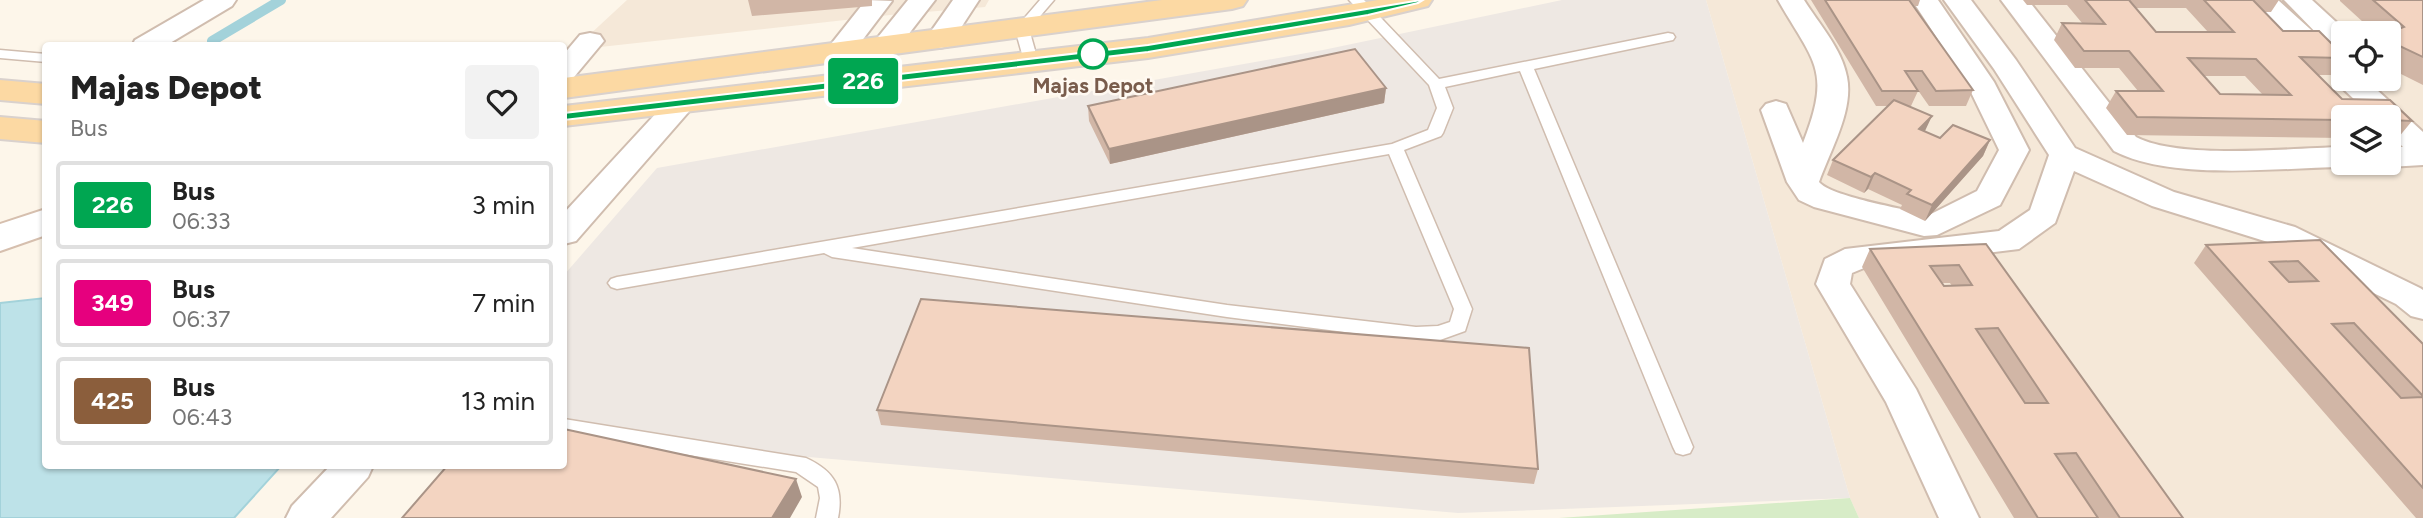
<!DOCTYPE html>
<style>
:root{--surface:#fff;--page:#f2f2f2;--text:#222;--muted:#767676;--line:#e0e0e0}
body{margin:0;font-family:Figtree,sans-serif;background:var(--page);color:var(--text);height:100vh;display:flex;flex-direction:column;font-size:26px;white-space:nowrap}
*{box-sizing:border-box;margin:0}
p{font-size:23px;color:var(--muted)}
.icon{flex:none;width:38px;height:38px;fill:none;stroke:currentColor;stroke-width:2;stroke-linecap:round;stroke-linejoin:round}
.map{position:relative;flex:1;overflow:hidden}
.sheet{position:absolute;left:42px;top:42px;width:525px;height:427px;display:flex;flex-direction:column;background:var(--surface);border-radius:7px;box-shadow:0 2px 5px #0004}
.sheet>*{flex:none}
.badge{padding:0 14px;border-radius:5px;font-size:24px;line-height:46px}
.buttons{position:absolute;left:2331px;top:21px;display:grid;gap:14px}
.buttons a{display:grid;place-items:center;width:70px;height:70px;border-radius:7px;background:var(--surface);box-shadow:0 2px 5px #0004;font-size:35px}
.map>.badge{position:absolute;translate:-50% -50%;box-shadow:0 0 0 4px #fff}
.round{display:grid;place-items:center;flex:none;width:74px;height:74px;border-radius:7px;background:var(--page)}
.summary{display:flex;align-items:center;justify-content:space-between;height:119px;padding:0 28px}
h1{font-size:33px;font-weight:800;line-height:52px}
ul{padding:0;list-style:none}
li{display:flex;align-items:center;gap:21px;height:88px;margin:0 14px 10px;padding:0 14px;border:4px solid var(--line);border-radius:7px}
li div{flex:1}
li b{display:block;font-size:26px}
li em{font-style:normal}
li .badge{min-width:77px;font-weight:700;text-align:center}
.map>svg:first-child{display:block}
.residential{fill:#f5e8d8;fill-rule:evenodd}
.industrial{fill:#eee8e3}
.green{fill:#d7ecc7}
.water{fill:#bde2e8;stroke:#a3d2da;stroke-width:2}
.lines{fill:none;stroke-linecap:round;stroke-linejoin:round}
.stream{stroke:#a3d2da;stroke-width:10}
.lane-casing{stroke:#d0bdaf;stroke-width:3}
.street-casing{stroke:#d0bdaf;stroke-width:4}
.secondary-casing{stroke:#d6bfae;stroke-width:4}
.primary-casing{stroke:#d9d1cd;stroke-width:4}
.lane{fill:#fff;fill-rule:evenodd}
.street{fill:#fff;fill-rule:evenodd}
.secondary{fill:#fff;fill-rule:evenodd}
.primary{fill:#fcd9a3;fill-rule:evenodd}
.wall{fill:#d1b6a6;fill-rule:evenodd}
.shaded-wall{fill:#aa9487}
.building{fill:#f3d4c1;stroke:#aa9487;stroke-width:2;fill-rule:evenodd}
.line{fill:#00a651;stroke:#fff;stroke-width:2}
.stop-dot{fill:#fff;stroke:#00a651;stroke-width:3.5}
.labels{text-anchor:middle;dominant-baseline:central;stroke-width:5;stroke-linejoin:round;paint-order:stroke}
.stop-label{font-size:21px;font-weight:bold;fill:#795c4c;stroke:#fff9f1}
</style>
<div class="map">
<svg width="2423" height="518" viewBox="0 0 2423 518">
<rect width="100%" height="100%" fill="#fdf6ea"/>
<!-- residential -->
<path class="residential" d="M627,0H989L985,7L890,15L573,50Z
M1706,0H2423V518H1859L1850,498ZM2343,33H2389V79H2343ZM2343,117H2389V163H2343Z"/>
<!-- industrial -->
<path class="industrial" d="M1562,0H1706L1850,498L1458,513L564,436V275L657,168L1323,50Z"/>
<!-- green -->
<path class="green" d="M1850,498L1859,518H1559Z"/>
<!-- water -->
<path class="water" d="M45,298L46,466H281L234,518H0V303Z"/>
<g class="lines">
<!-- stream -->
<path class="stream" d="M212,41L281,0"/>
<!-- lane casing -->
<g class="lane-casing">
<path id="lane" d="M1040,0H1054L1029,29L1038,61L1031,65L1024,61L1015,29Z
M1349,0H1364L1439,79L1668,33L1673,34L1675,37L1673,40L1534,69L1693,447L1690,453L1683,455L1676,453L1673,447L1520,71L1445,87L1453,108L1443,133L1441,136L1404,150L1472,309L1465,331L1440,340L1416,341L1227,317L832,257L824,253L617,289L611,287L608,283L611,279L617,277L1392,144L1428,130L1437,108L1429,85ZM1389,154L1454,309L1450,322L1438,326L1416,327L1227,305L852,248Z
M0,50L46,54V62L0,58Z
M564,419L806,458C834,471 844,487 838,518H816L820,498L818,487L796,472L564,435Z"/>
</g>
<!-- street casing -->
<g class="street-casing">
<path id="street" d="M204,0H236L232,6L165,46H132L135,40Z
M866,0L892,1L848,59L838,61L828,59L824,53Z
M908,0H935L894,53L884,55L874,53L870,47Z
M953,0H979L949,46L939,48L929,46L925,40Z
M1778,0H1804C1819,24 1842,49 1847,77C1854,110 1830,151 1819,182C1830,196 1903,209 1924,214H1931L1977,191L1999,150L1966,82L1912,0H1938L1994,82L2029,150L2000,205L1937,235L1924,236L1814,207L1799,200L1787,182L1761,110L1766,104L1776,101L1786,104L1803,143C1832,69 1814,63 1778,0Z
M1944,0H1971L2016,60L2075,148L2174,192L2295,227L2420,288L2423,290V319L2411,316L2396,304L2271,243L2152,206L2074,171L2055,223L2019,249L1864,268L1852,273L1850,284L1916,389L1979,518H1939L1886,402L1816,284L1825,259L1845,249L1999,231L2030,210L2049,155L1994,69Z
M2001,0H2028L2136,137C2180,160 2290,148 2343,147V163H2354L2343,167C2277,168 2172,181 2114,151Z
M2249,0H2278L2340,56L2343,61L2340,68L2330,70L2320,68Z
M2284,0H2312L2348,33H2343V46L2328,45Z
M590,33L600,35L604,41L574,77L564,79V54L580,35Z
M2343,72V79H2365L2423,132V165L2389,167L2378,164L2389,163V147H2403L2389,133V117H2373L2339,85L2335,79Z
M682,93L692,96L697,102L692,108L576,241L564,244V213L672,96Z
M330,466H373L368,477L331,518H286L292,506Z"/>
</g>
<!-- secondary casing -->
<g class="secondary-casing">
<path id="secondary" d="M46,209V235L0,251V224Z"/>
</g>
<!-- primary casing -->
<g class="primary-casing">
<path id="primary" d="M1162,0H1247L1243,6L1232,9L564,98V78Z
M1378,0H1432L1428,6L1349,25L1148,58L564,126V106L1148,38Z
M0,80L46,84V104L0,100Z
M0,117L46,121V143L0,139Z"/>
</g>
<!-- lane -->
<use href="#lane" class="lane"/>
<!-- street -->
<use href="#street" class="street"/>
<!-- secondary -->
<use href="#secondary" class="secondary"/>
<!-- primary -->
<use href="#primary" class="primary"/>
</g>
<!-- wall -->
<path class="wall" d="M748,0H872V6L752,16Z
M1811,0H1920L1918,6H1913L1973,90L1966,106H1929L1915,86L1918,91L1911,106H1908L1924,131L1940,138L1990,140L1983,156L1925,221L1900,209L1902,205L1868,189L1864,193L1827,175L1833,160L1888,106H1876Z
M2023,0H2279L2271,12H2265L2283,31L2343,55V62L2334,75H2318L2342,99L2412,121L2398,138H2389V117H2343V138L2127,135L2106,108L2116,91H2138L2119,68H2075L2054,40L2062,23H2082L2067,5H2027ZM2135,8H2186L2208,32H2156ZM2204,76H2245L2263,95L2220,94Z
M2340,0H2423V85L2389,68V33H2375L2340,1Z
M1386,88L1384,103L1110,164L1089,121L1088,106Z
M2320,240L2423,344V518H2416L2194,263L2206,245Z
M1986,244L2183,518H2014L1862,267L1870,249ZM1942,283H1950L1952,286H1944Z
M877,410L1538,469L1534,484L881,425Z"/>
<!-- shaded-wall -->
<path class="shaded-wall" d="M1386,88L1384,103L1110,164L1109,149Z
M1932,116L1925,131L1912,144L1919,129Z
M1990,140L1983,156L1925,221L1932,205Z
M1875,173L1868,189L1864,193L1871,177Z
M796,479L802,497L790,518H772Z"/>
<!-- building -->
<path class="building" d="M1825,0H1909L1973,90L1936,91L1922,71H1905L1918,91H1882Z
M2085,0H2129L2156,32H2234L2204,0H2253L2283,31H2319L2343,55V58L2300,57L2342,99L2390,100L2412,121L2389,120V117H2343V120L2137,117L2116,91H2163L2129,51H2084L2062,23L2105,24ZM2188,58L2256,59L2291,95L2220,94Z
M2373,0H2423V57L2389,41V33H2388L2404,27Z
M1355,49L1386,88L1109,149L1088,106Z
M1894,100L1932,116L1919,129L1940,138L1953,125L1990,140L1932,205L1907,194L1911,190L1875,173L1871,177L1833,160Z
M2320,240L2423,344V396L2354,323L2332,324L2401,398L2423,397V488L2206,245ZM2298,261L2318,281L2289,282L2270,262Z
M1986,244L2183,518H2120L2076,453L2055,454L2098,518H2038L1870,249ZM1959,265L1972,285L1944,286L1930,266ZM1998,328L2048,403H2025L1976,329Z
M921,299L1529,348L1538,469L877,410Z
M564,429L796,479L772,518H402L447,466H564Z"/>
<!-- line -->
<path class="line" d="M1418,3L1368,15L1148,52L564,120L557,116L564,113L1148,45L1421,0H1423Z"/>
<!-- markers -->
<circle class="stop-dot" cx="1093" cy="54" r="14"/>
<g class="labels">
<!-- stop labels -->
<g class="stop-label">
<text x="1093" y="85">Majas Depot</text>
</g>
</g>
</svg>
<div class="buttons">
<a><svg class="icon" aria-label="locate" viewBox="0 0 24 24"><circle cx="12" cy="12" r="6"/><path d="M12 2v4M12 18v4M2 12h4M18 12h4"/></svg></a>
<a><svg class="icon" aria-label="layers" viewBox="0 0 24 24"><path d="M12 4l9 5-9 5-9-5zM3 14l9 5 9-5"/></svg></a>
</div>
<b class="badge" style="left:863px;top:81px;background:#00a651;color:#fff">226</b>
<section class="sheet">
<div class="summary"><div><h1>Majas Depot</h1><p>Bus</p></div><a class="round"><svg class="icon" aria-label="heart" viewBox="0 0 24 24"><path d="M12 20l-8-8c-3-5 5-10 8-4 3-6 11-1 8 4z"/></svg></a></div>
<ul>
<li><span class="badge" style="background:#00a651;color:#fff">226</span><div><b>Bus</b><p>06:33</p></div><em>3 min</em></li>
<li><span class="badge" style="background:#e6007e;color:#fff">349</span><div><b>Bus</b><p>06:37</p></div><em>7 min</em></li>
<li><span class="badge" style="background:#8b5e3c;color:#fff">425</span><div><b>Bus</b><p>06:43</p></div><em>13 min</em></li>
</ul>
</section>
</div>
